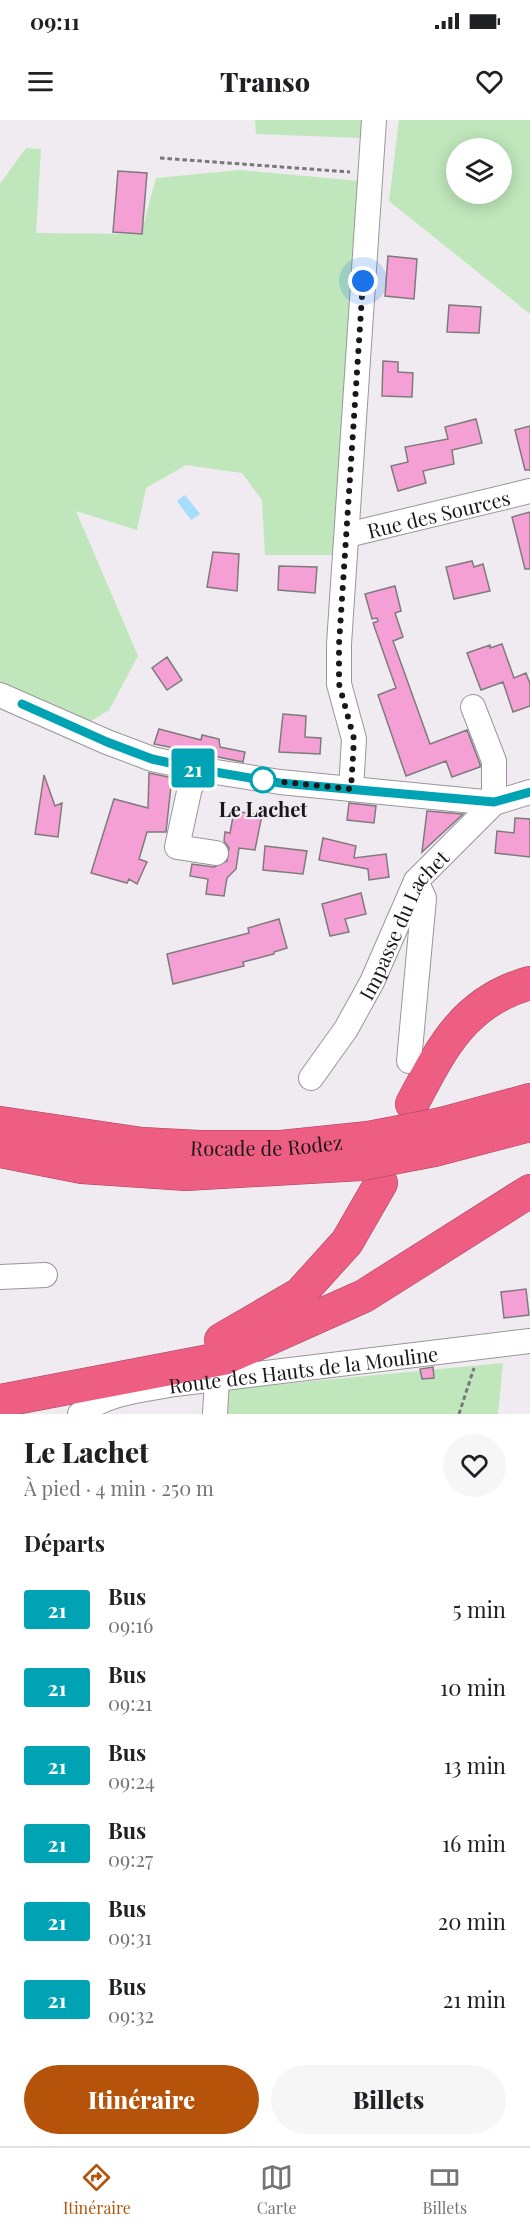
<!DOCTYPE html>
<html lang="fr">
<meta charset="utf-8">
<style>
:root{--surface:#fff;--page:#f6f6f6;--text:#202124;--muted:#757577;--line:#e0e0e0;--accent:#b45309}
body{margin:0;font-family:"Playfair Display",serif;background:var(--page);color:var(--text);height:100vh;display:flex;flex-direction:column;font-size:22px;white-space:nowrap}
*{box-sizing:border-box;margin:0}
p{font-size:20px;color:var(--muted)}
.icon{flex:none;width:33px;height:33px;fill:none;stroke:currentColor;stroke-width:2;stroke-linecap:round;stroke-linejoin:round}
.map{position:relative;height:1294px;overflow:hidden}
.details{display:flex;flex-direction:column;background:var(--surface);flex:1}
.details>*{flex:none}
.badge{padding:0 12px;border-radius:4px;font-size:21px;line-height:39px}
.buttons{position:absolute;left:446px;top:18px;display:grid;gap:12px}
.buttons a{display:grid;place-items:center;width:66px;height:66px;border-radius:50%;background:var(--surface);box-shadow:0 3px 15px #0003;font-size:30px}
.you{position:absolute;width:30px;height:30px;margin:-15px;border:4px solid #fff;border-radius:50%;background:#1a73e8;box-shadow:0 0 0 9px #1a73e833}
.map>.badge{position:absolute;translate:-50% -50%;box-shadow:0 0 0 3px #fff}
h2{padding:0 24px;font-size:22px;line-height:54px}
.round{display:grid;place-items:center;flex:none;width:63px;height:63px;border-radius:32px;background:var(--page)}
.overview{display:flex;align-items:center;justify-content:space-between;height:102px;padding:0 24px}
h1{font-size:28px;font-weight:800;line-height:45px}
.button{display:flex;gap:12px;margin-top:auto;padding:12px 24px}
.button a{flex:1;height:69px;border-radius:36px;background:var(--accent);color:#fff;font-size:24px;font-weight:800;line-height:69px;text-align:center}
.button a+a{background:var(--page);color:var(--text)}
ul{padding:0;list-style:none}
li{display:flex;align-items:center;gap:18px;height:78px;padding:0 24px}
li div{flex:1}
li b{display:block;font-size:22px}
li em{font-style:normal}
li .badge{min-width:66px;font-weight:700;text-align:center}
.status{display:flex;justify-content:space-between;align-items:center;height:42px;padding:0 30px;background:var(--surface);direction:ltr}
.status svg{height:16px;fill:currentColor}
header{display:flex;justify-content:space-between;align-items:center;height:78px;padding:0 24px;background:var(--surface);font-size:27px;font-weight:800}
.dock{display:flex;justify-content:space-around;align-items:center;height:84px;border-top:2px solid var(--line);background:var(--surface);font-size:16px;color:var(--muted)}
.dock a{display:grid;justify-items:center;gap:3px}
.dock .active{color:var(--accent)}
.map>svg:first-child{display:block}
.green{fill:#bfe7bb;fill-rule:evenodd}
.water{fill:#a6ddfd}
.building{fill:#f5a0d5;stroke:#7f7a7c;stroke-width:1.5}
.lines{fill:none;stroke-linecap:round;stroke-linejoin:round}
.minor-casing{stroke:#9a969b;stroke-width:26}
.highway-casing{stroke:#a3455d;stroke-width:34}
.path{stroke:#7a777a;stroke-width:3;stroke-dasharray:4.5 3;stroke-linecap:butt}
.minor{stroke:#fff;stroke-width:24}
.highway{stroke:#ed5e82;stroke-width:33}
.highway-bridge-casing{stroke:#a3455d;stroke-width:34;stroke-linecap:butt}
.highway-bridge{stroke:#ed5e82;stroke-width:33}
.line-casing{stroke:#fff;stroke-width:14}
.line{stroke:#00a3b4;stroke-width:9}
.walk{stroke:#191719;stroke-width:6;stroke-dasharray:0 10.8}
.stop-dot{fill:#fff;stroke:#00a3b4;stroke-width:3}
.labels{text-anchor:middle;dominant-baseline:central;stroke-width:4.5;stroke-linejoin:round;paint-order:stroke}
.street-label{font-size:20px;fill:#191719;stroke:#efebf0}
.stop-label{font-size:20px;font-weight:bold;fill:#191719;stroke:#efebf0}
</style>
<div class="status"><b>09:11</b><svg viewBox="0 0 49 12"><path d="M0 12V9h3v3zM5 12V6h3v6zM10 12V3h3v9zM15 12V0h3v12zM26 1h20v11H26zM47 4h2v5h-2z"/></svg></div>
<header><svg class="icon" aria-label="menu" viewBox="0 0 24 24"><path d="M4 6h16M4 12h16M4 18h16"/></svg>Transo<svg class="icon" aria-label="heart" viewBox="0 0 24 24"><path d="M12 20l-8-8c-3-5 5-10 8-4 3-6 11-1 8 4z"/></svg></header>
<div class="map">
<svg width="530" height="1294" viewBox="0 0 530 1294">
<rect width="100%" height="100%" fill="#efebf0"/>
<!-- green -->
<path class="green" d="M255,0H362L361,18L256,14Z
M399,0H530V194L389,81ZM456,28H501V74H456Z
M26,28L41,29L36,113L141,114L156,58L240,50L360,61L336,435H265L262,380L242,353L186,345L146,368L137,410L76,391L138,536L109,590L88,603L0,569V64Z
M503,1243L498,1294H225L229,1269Z"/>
<!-- water -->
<path class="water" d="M185,375L200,394L191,400L177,381Z"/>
<!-- building -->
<path class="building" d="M118,51L147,53L142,114L113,112Z
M388,136L417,139L414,179L385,176Z
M449,185L481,187L479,213L447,212Z
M383,241L398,242V252L413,253L412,277L382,276Z
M476,299L482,323L452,330L454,344L423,351L426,363L398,371L391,346L408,342L405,327L448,319L445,307Z
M530,306V350H525L515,310Z
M530,392V449H525L512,397Z
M213,432L239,434L237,471L207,467Z
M472,441L474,447L483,444L490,471L454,479L446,447Z
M279,446L317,447L315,473L278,470Z
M395,466L401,491L395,493L403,517L393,521L430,624L467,610L480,644V647L452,657L446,641L406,656L378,575L396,568L373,503L378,501L377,498L372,499L365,474Z
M502,524L514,558L526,553L530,564V586L513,592L503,562L481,570L467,533L490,525V528Z
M167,537L182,560L167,570L152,548Z
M283,594L306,596L305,617L321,618L320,634L279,632Z
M159,609L201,620L202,615L219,619L220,627L245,632L243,642L154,624Z
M149,653L178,659L176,666H171L166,712H147L139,739L147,742L137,764L129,759L127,763L91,753L114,679L148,688Z
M44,655L55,686L62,683L58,717L35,714Z
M349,683L376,686L374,703L347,700Z
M234,691L262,695L255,730L239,728L236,749L227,758L224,776L206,774L208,759L190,756L192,744L214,747L227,741L229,728L224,721L225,712L230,713Z
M427,691L463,694L422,732Z
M515,698L530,699V737L495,733L497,711L514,713Z
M323,718L356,726L354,738L386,734L389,757L369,760L368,749L319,740Z
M265,726L307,731L303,754L263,750Z
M361,773L366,794L345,799L349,812L330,816L322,784Z
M279,799L287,828L274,832V834L243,842L244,846L173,864L167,834L249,813L248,808Z
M526,1169L529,1195L504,1198L501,1172Z
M433,1247L434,1258L422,1259L420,1249Z"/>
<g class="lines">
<!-- minor casing -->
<g class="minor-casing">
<g id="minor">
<path id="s1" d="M347,415L530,371"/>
<path d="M0,575L107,622L152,639L203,650L280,662L494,683L530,672"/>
<path d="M203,650L190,667L177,727L216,733"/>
<path d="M351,669L354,619L339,564V524L374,0"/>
<path d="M409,941L424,778L416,761"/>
<path id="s2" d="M311,958L346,909L372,862L416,761L494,683V641L473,587"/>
<path d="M0,1157L45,1155"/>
<path id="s3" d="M80,1294C107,1272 142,1270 175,1264L530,1221"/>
<path d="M215,1294L217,1259"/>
</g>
</g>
<!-- highway casing -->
<g class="highway-casing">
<g id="highway">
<path d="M412,984C441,929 464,881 530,863"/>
<path id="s4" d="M0,1003L142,1024L200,1027H281L368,1018"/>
<path d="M442,1004L530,980"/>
<path d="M434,1030L530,1005"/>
<path d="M0,1031L82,1047L186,1054L361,1044"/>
<path d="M221,1220L300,1174L347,1122L381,1063"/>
<path d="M0,1281L225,1238L364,1176L530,1071"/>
</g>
</g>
<!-- path -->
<path class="path" d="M160,38L350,52
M459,1294L474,1248"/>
<!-- minor -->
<use href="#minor" class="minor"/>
<!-- highway -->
<use href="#highway" class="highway"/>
<!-- highway-bridge casing -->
<g class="highway-bridge-casing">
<path id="highway-bridge" d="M368,1018L442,1004
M361,1044L434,1030"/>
</g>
<!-- highway-bridge -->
<use href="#highway-bridge" class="highway-bridge"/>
</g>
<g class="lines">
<!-- line casing -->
<g class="line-casing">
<path id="line" d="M22,584L107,622L152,639L203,650L280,663L494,682L530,672"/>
</g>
<!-- line -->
<use href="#line" class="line"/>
<!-- walk -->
<path class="walk" d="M263,660L351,669L354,619L339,564V524L363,161"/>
</g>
<!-- markers -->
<circle class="stop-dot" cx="263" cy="660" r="12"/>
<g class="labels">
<!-- street labels -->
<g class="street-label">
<text stroke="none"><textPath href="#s1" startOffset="94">Rue des Sources</textPath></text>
<text stroke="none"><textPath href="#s2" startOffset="180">Impasse du Lachet</textPath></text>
<text stroke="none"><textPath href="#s4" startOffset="268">Rocade de Rodez</textPath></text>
<text stroke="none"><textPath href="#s3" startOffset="230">Route des Hauts de la Mouline</textPath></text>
</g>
<!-- stop labels -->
<g class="stop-label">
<text x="263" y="688">Le Lachet</text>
</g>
</g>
</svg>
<div class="buttons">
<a><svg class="icon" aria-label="layers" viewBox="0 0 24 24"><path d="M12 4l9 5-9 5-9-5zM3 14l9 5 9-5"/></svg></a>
</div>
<div class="you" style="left:363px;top:161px"></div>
<b class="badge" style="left:193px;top:648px;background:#00a3b4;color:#fff">21</b>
</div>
<section class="details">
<div class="overview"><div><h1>Le Lachet</h1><p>À pied · 4 min · 250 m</p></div><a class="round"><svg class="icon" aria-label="heart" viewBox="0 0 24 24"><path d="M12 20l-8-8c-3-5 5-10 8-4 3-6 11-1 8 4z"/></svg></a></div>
<h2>Départs</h2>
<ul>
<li><span class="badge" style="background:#00a3b4;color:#fff">21</span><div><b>Bus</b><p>09:16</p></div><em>5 min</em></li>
<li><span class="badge" style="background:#00a3b4;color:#fff">21</span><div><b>Bus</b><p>09:21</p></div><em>10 min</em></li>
<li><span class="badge" style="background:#00a3b4;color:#fff">21</span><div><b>Bus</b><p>09:24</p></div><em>13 min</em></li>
<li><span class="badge" style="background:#00a3b4;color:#fff">21</span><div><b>Bus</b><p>09:27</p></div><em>16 min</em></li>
<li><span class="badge" style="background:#00a3b4;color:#fff">21</span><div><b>Bus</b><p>09:31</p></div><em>20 min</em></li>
<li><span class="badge" style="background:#00a3b4;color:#fff">21</span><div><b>Bus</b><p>09:32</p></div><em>21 min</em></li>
</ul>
<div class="button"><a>Itinéraire</a><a>Billets</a></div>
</section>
<nav class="dock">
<a class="active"><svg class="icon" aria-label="directions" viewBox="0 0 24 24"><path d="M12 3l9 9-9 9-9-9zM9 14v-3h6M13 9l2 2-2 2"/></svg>Itinéraire</a>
<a><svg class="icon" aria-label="map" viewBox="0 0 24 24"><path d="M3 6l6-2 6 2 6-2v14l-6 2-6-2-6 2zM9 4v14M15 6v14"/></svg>Carte</a>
<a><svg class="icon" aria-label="tickets" viewBox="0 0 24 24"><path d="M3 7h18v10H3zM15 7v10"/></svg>Billets</a>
</nav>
